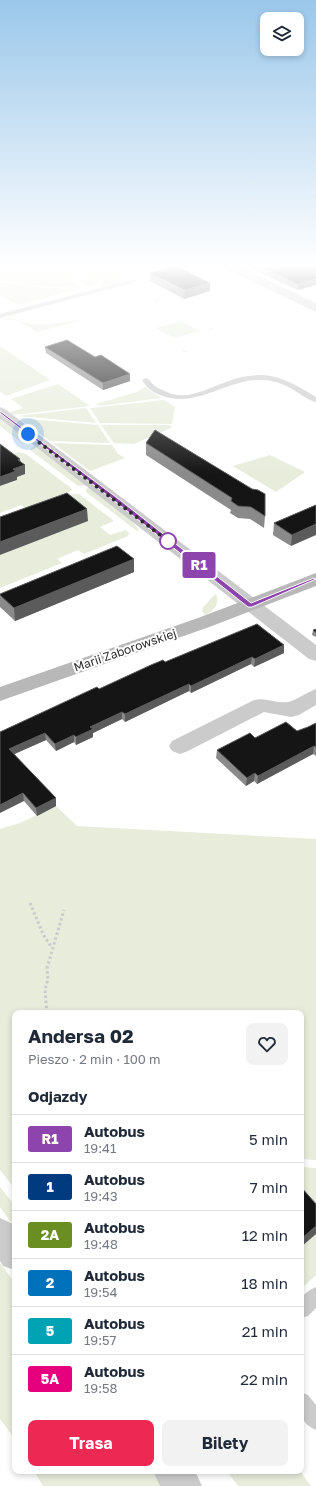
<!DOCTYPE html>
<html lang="pl">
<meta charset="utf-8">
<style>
:root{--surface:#fff;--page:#f2f2f3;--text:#1f2937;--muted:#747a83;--line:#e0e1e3;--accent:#ed2852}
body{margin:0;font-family:"Golos Text",sans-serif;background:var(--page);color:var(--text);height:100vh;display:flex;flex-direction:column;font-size:15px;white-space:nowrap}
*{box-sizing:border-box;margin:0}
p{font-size:13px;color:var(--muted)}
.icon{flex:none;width:22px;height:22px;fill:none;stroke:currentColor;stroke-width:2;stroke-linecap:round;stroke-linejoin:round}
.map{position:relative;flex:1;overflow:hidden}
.side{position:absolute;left:12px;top:1010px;width:292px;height:464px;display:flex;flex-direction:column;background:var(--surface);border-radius:8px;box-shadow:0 2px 6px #0003}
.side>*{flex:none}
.badge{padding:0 8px;border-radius:3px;font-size:14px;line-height:26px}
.tools{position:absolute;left:260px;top:12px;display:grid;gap:8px}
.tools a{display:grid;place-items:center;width:44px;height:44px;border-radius:8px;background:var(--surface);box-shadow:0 2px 6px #0003;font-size:20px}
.you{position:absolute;width:20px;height:20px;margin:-10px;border:3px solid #fff;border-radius:50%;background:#1a73e8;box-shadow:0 0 0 6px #1a73e833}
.map>.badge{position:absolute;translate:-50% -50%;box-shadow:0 0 0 2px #fff}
h2{padding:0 16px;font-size:15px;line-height:36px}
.round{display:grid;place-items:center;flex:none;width:42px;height:42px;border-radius:8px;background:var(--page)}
.overview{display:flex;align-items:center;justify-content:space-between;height:68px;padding:0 16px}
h1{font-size:19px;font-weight:700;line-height:30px}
.cta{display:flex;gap:8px;margin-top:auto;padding:8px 16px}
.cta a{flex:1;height:46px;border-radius:8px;background:var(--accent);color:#fff;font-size:16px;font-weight:700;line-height:46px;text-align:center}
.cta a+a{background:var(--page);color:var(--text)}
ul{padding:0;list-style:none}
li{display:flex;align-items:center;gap:12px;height:48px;padding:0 16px;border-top:1px solid var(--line)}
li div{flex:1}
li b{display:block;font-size:15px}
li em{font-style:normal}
li .badge{min-width:44px;font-weight:700;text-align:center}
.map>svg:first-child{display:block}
.green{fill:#e7ecdb}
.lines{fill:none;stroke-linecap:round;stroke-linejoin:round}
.path-far1{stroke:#cbcbcb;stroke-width:1.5;stroke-dasharray:1 1;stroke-linecap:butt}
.path{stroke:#cbcbcb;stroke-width:3;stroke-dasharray:2.5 2.5;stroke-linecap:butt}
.lane{fill:#cbcbcb;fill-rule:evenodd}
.street{fill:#cbcbcb;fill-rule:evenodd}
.secondary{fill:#b8b8b8;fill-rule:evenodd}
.wall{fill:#8a8a8a}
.shaded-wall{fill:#5b5b5b}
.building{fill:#151515;stroke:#5b5b5b}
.line{fill:#8e44ad;stroke:#fff}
.walk{stroke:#2e2e2e;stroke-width:4;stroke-dasharray:0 7.2}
.stop-dot{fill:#fff;stroke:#8e44ad;stroke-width:2}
.labels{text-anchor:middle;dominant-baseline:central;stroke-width:4;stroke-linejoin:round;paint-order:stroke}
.street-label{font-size:12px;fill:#2e2e2e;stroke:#fff}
</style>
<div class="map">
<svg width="316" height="1486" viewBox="0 0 316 1486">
<rect width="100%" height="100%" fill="#fff"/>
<!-- green -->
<path class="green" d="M0,266H68L76,272L71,282L82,288L38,286L0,280Z
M84,266H102L120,276L121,279L115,283L105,286L99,283L89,286L81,282L88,270Z
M0,282L36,287L77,289L18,305L0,296Z
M11,318C17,319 21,322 26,323C44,328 66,321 85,319L37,332L17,320H9L5,319Z
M181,321L200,331L174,338L156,328Z
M0,346L49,379L50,380L6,396L0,391Z
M58,384L90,406L13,415L10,412L23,408L11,399Z
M145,387L161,398L98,406L96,404L137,392Z
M164,400L175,407L172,424L100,423L90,408Z
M86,408L96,423L17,416Z
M18,418L98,425L110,443L50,441Z
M0,420L32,443L23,444L0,426Z
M101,425H171V428L134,444L114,443Z
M53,443L112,445L118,454L125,458L90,471Z
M35,446L87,485L78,486L30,450L31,448Z
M19,452L26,454L72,489L71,491L25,508L21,505L0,513V486L17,481L0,459Z
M270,455L305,472L276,492L233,466Z
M90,487L127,515L139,530L137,531L86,492V489Z
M74,494H79L114,521L100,527L110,535L126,530L129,533L128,536L84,554L78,550L57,559L62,563L0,588V555L59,531L60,532L72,527L50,503Z
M216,594C220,604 214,611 205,615L202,611L203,607C208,603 211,597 216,594Z
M56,806L77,826L316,839V1160L301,1159V1013H15V1189L0,1170V829L20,823Z
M301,1167L316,1168V1215L301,1198Z
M0,1187L15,1206V1228L0,1207Z
M316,1234V1275L301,1289V1238Z
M0,1263L15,1283V1439L0,1419Z
M34,1471H153L164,1486H43Z
M227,1471H300L311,1486H238Z"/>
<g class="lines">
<!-- path-far1 -->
<path class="path-far1" d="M155,302L161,296
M209,330L213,328
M183,350L186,352"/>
<!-- path -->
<path class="path" d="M30,903L43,934L52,948
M47,1013L45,990L48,979L47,968L64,910"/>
<!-- lane -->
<path class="lane" d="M134,279L136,280V282L0,318V314Z
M263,375C284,377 298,386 316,397V402C310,401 305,397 300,394C288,386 278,381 263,380C227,378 196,410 160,395C152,392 147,388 142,380L146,378C150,379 151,383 155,386C160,389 166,392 172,394C190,399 209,388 226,382C238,377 250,375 263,375Z
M316,1287V1308L308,1316L301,1318V1297L310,1290Z
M301,1392L308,1395L316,1405V1430C297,1422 301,1409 301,1392Z"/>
<!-- street -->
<path class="street" d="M224,266H239L316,303V312L226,269Z
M0,407L5,409L316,645V661L309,659L0,419Z
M316,689V705L299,715L291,717L264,712L188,751L180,754L172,751L169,746L172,741L254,700C266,697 276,704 288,702C295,701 307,692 316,689Z
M0,1218L11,1223L15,1227V1270L3,1266L0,1261Z
M153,1471H195L202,1486H160Z"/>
<!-- secondary -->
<path class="secondary" d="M316,573V586L212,626L0,701V687L198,618Z"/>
</g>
<!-- wall -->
<path class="wall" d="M246,266H316L298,290Z
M150,273L210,291L184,299L150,281Z
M45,347L130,381L103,390L46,353Z
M155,430L265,516L264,528L250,519L238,518L230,513L231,510L146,455V443Z
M316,505L291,546L273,535L274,523Z
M134,559V572L15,621L0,607V594Z
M316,629V637L312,635L313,630Z
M284,653L254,667L251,664L191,693L189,691L125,722L122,719L93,733V737L76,745L74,742L56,751L46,740L14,754L56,798V806L37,816L24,801L0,732L99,689L165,662Z
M316,723V756L313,754L257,784L254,781L246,786L216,758L217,750L255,738L297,731L308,727Z"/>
<!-- shaded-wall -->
<path class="shaded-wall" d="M316,279V285L298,290V284Z
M210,283V291L184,299L185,290Z
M130,374V381L103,390V383Z
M20,459L21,466L25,465V474L17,477V480L0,486V477L13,469L18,460Z
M87,509L88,521L0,555V542Z
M316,524V535L291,546L292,535Z
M134,559V572L15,621L14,608Z
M284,645V653L254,667L255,659Z
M252,657L251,664L191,693V686Z
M189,684V691L125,722V714Z
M122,712V719L93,733V737L76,745V737L90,727Z
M45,733L46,740L10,756L9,749Z
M74,735V742L56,751L55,744Z
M314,746L313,754L257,784L258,776Z
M255,773L254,781L246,786L247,778Z
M23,793L24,801L0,813V805Z
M56,798V806L37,816L36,808Z
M316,1226V1234L301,1247V1239Z"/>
<!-- building -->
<path class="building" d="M176,266L210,283L185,290L150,273Z
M260,266H316V279L298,284Z
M67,340L95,357L101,355L130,374L103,383L45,347Z
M155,430L252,489L258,490L265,494V516L251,507L238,506L231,501L232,498L146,443Z
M0,444L20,459L18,460L25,465L13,469L16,471L0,477Z
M67,493L87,509L0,542V517Z
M316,505V524L292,535L274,523Z
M117,546L134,559L14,608L0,595V594Z
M257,624L284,645L255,659L252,657L191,686L189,684L125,714L122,712L90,727L93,729L76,737L74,735L55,744L45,733L9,749L56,798L36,808L23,793L0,805V732L97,687L99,689L151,665L163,660L165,662Z
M316,629V633L313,630Z
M286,722L297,731L308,727L316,723V747L314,746L258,776L255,773L247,778L217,750L250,733L255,738Z
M301,1187L316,1204V1226L301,1239Z"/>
<!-- sky -->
<linearGradient id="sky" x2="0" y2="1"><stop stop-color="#9ac7ea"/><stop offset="0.56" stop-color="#fff"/><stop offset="1" stop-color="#fff" stop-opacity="0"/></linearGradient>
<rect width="316" height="474" fill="url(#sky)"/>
<!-- line -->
<path class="line" d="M0,411L116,497L251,603L314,578L316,579L252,607H248L112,499L0,413Z"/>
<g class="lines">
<!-- walk -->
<path class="walk" d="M28,434L168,541"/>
</g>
<!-- markers -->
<circle class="stop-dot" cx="168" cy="541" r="8"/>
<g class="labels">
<!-- street labels -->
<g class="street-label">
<text transform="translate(125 650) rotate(-19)">Marii Zaborowskiej</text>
</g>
</g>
</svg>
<div class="tools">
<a><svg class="icon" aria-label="layers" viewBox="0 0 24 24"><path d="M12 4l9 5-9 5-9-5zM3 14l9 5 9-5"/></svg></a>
</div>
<div class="you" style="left:28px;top:434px"></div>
<b class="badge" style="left:199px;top:565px;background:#8e44ad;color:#fff">R1</b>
<section class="side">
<div class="overview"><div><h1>Andersa 02</h1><p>Pieszo · 2 min · 100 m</p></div><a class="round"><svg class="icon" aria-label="heart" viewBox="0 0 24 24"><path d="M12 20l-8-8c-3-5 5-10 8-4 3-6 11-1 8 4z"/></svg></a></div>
<h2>Odjazdy</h2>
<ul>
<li><span class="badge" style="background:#8e44ad;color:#fff">R1</span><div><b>Autobus</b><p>19:41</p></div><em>5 min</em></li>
<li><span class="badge" style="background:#003b80;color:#fff">1</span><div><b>Autobus</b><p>19:43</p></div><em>7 min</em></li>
<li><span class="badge" style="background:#6b8e23;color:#fff">2A</span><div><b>Autobus</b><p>19:48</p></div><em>12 min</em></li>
<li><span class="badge" style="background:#0072bc;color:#fff">2</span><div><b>Autobus</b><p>19:54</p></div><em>18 min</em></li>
<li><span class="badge" style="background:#00a3b4;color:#fff">5</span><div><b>Autobus</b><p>19:57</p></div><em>21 min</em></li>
<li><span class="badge" style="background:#e6007e;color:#fff">5A</span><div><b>Autobus</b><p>19:58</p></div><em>22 min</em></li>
</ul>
<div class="cta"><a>Trasa</a><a>Bilety</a></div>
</section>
</div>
